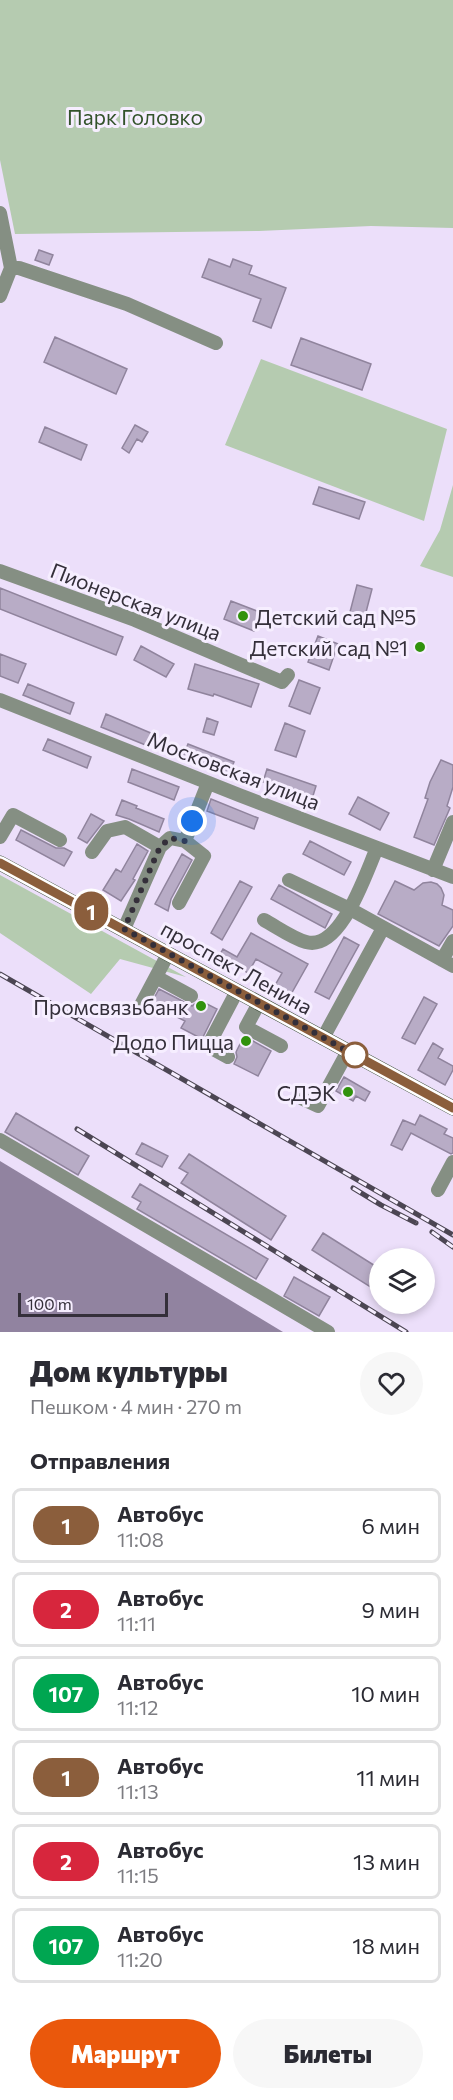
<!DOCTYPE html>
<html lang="ru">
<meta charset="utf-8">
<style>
:root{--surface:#fff;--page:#f7f7f7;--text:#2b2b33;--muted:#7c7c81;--line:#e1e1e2;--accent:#ea580c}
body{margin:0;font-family:Commissioner,sans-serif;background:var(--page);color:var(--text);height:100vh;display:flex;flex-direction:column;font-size:22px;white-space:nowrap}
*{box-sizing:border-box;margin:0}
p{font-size:20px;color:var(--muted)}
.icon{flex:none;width:33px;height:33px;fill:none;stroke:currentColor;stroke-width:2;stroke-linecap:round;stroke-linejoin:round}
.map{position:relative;height:1332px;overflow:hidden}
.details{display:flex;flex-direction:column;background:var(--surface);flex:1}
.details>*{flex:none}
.badge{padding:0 12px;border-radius:20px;font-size:21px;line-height:39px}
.tools{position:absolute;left:369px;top:1248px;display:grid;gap:12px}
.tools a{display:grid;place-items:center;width:66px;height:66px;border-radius:50%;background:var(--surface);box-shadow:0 3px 9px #0003;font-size:30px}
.scale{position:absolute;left:18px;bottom:15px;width:150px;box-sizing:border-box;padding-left:6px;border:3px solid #342f3a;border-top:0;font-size:16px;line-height:21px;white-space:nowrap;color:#342f3a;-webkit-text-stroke:4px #f6eeff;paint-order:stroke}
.you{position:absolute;width:30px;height:30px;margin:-15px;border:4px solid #fff;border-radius:50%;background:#1a73e8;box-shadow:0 0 0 9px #1a73e833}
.map>.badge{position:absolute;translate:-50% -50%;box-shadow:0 0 0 3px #fff}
h2{padding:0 30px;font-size:22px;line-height:54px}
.round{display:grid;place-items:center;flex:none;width:63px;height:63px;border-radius:32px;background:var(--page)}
.summary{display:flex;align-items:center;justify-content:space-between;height:102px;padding:0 30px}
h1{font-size:28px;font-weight:800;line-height:45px}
.action{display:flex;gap:12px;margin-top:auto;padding:12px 30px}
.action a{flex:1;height:69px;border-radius:36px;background:var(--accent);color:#fff;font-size:24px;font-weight:800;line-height:69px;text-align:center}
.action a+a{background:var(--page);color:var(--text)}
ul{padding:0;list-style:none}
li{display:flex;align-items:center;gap:18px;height:75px;margin:0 12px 9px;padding:0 18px;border:3px solid var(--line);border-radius:9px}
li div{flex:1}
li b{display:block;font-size:22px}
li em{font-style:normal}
li .badge{min-width:66px;font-weight:700;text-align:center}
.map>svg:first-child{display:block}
.green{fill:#b5cbb0}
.water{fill:#9183a0}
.building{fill:#b8acc6;stroke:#90849d;stroke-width:1.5}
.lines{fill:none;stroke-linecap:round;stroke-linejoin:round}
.minor{stroke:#858f83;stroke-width:14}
.major{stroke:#394936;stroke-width:15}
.rail-casing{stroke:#4c4653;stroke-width:5}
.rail{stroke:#f6eeff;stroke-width:3;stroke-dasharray:9;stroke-linecap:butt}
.line-casing{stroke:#fff;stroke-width:14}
.line{stroke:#8b5e3c;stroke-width:9}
.walk{stroke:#342f3a;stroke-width:6;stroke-dasharray:0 10.8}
.poi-dot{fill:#31920d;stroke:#f6eeff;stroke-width:2}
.stop-dot{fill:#fff;stroke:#8b5e3c;stroke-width:3}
.labels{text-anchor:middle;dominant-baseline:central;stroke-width:6;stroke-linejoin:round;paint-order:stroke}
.park-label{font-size:21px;fill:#33532b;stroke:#f6eeff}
.street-label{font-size:21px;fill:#342f3a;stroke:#f6eeff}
.poi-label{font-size:21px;fill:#342f3a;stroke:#f6eeff;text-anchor:end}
</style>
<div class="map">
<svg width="453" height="1332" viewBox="0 0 453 1332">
<rect width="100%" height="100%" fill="#ecdffa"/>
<!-- green -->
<path class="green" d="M0,0H453V228L371,226L259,231L15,234L0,160Z
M261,359L447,429L424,521L225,445Z
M453,485V577L420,566L440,530Z
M0,875L186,977L120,959L91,994L0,933Z"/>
<!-- water -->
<path class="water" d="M0,1161L283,1332H0Z"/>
<!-- building -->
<path class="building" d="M39,250L53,255L49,265L35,260Z
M209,259L230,267L233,259L252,266L249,274L286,288L271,328L253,321L261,299L202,277Z
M55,337L127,369L116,394L44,362Z
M301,338L371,364L362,390L291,365Z
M135,425L148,432L142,442L137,439L129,453L122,448Z
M45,427L87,445L81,460L39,442Z
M319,487L365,502L359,519L313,504Z
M357,585L372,589L365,616L350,612Z
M0,588L123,637L116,655L0,609Z
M231,601L262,613L254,631L224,619Z
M318,636L338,644L329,670L308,662Z
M141,646L174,664L166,677L134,660Z
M0,654L26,664L18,683L0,676Z
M195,664L259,684L251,707L214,694L213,696L188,689Z
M299,680L320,688L310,714L289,706Z
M28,684L74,703L70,714L23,695Z
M106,714L153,734L148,746L101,727Z
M207,718L218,722L214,735L203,732Z
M285,723L305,731L296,757L275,750Z
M48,739L91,757L87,768L43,750Z
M188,744L234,762L229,774L183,756Z
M441,760L453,765V787L447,806L450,808L434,845L414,837L428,799L425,798L430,782Z
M132,769L179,787L174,800L128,782Z
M267,769L316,786L312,799L263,782Z
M358,797L389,813L380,830L349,814Z
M211,799L258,818L254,829L207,811Z
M122,800L137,806L136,808L164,819L159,832L129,819L116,815Z
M91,814L104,821L87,843L78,838Z
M21,830L56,848H64L72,852L64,866L16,840Z
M310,841L351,862L344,875L303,854Z
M137,844L148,851L133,879L135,880L121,901L103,890L116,869L121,872Z
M182,854L192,860L171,899L168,911L155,904Z
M240,881L252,887L222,940L211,933Z
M395,881L414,890L423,883L431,882L437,884L441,888L444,895L442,905L453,910V926L439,946L378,914Z
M279,885L332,914L325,928L271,899Z
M251,933L308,964L290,996L274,987L282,973L256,959L248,973L219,956L223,949L237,957Z
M344,937L359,945L329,999L315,992Z
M159,989L192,1006L199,1000L217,1009L202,1039L181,1028L185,1021L151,1004Z
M424,997L437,1004L415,1044L402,1038Z
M244,1036L271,1051L258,1076L234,1064L237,1057L236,1052Z
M433,1043L443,1049L438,1058L453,1066V1070L445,1085L418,1070Z
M344,1077L370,1092L365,1101L356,1096L353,1101L336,1091Z
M16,1113L89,1156L78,1175L5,1132Z
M420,1115L447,1129L444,1134L453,1138V1153L451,1154L411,1133L402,1150L391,1145L403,1120L415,1125Z
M142,1143L168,1156L162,1167L136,1154Z
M189,1154L286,1216L271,1240L181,1183L188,1173L179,1168Z
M140,1184L268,1259L256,1279L137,1209L141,1202L132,1197Z
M323,1233L380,1269V1293L312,1250Z
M294,1277L330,1297L319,1316L284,1296Z"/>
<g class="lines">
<!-- minor -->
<path class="minor" d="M0,213L11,268L0,296
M11,268H19L127,304L216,343
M0,571L135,620L282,682L288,675
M0,700L239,795L453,877
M0,837L13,815L60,840
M92,852L107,831L125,827L160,847
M433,870L453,822
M289,880L350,909L453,966
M179,903L204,856L185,841L208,783
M264,920C277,927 292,938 306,942C341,952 366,872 377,848
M124,929L160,847L170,838L185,841
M442,960L453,941
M156,977L191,996
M142,1003L168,954
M259,1003L246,1027L281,1046
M323,1038L383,928
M228,1057L208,1046L237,991
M303,1099L318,1106L348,1051
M0,1140L328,1332
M438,1190L453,1162"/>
<!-- major -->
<path class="major" d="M0,863L453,1108"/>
<!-- rail casing -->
<g class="rail-casing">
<path id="rail" d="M0,974L453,1235
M77,1129L406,1332
M353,1188L381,1205L416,1223
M432,1232L453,1247"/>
</g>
<!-- rail -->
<use href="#rail" class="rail"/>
</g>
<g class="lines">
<!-- line casing -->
<g class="line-casing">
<path id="line" d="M0,863L453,1108"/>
</g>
<!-- line -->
<use href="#line" class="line"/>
<!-- walk -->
<path class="walk" d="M192,821L185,841L170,838L160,847L124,929L355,1055"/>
</g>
<!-- markers -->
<g class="poi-dot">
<circle cx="243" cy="616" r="6"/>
<circle cx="420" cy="647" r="6"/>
<circle cx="201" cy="1006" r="6"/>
<circle cx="246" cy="1041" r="6"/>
<circle cx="348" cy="1092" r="6"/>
</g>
<circle class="stop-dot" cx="355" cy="1055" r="12"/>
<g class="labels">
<!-- park labels -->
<g class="park-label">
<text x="135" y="116">Парк Головко</text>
</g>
<!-- street labels -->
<g class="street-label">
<text transform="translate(136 601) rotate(21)">Пионерская улица</text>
<text transform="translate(234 770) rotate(21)">Московская улица</text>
<text transform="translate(237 967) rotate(29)">проспект Ленина</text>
</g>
<!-- poi labels -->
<g class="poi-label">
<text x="255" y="616" text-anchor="start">Детский сад №5</text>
<text x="408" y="647">Детский сад №1</text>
<text x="189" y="1006">Промсвязьбанк</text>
<text x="234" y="1041">Додо Пицца</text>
<text x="336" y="1092">СДЭК</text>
</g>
</g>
</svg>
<div class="tools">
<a><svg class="icon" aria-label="layers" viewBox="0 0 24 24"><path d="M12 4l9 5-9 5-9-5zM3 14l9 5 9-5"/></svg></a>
</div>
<div class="scale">100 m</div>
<div class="you" style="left:192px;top:821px"></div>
<b class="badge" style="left:91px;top:911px;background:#8b5e3c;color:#fff">1</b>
</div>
<section class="details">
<div class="summary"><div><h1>Дом культуры</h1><p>Пешком · 4 мин · 270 m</p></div><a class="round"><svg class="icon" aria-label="heart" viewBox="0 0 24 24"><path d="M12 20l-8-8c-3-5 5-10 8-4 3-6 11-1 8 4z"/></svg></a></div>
<h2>Отправления</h2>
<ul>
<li><span class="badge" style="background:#8b5e3c;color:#fff">1</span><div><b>Автобус</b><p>11:08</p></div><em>6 мин</em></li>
<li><span class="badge" style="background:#d7263d;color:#fff">2</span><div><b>Автобус</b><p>11:11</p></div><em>9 мин</em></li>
<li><span class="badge" style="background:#00a651;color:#fff">107</span><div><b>Автобус</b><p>11:12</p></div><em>10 мин</em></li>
<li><span class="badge" style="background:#8b5e3c;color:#fff">1</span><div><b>Автобус</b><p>11:13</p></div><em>11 мин</em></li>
<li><span class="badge" style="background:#d7263d;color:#fff">2</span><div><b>Автобус</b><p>11:15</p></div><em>13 мин</em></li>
<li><span class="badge" style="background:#00a651;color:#fff">107</span><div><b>Автобус</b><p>11:20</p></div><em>18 мин</em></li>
</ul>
<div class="action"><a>Маршрут</a><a>Билеты</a></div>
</section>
